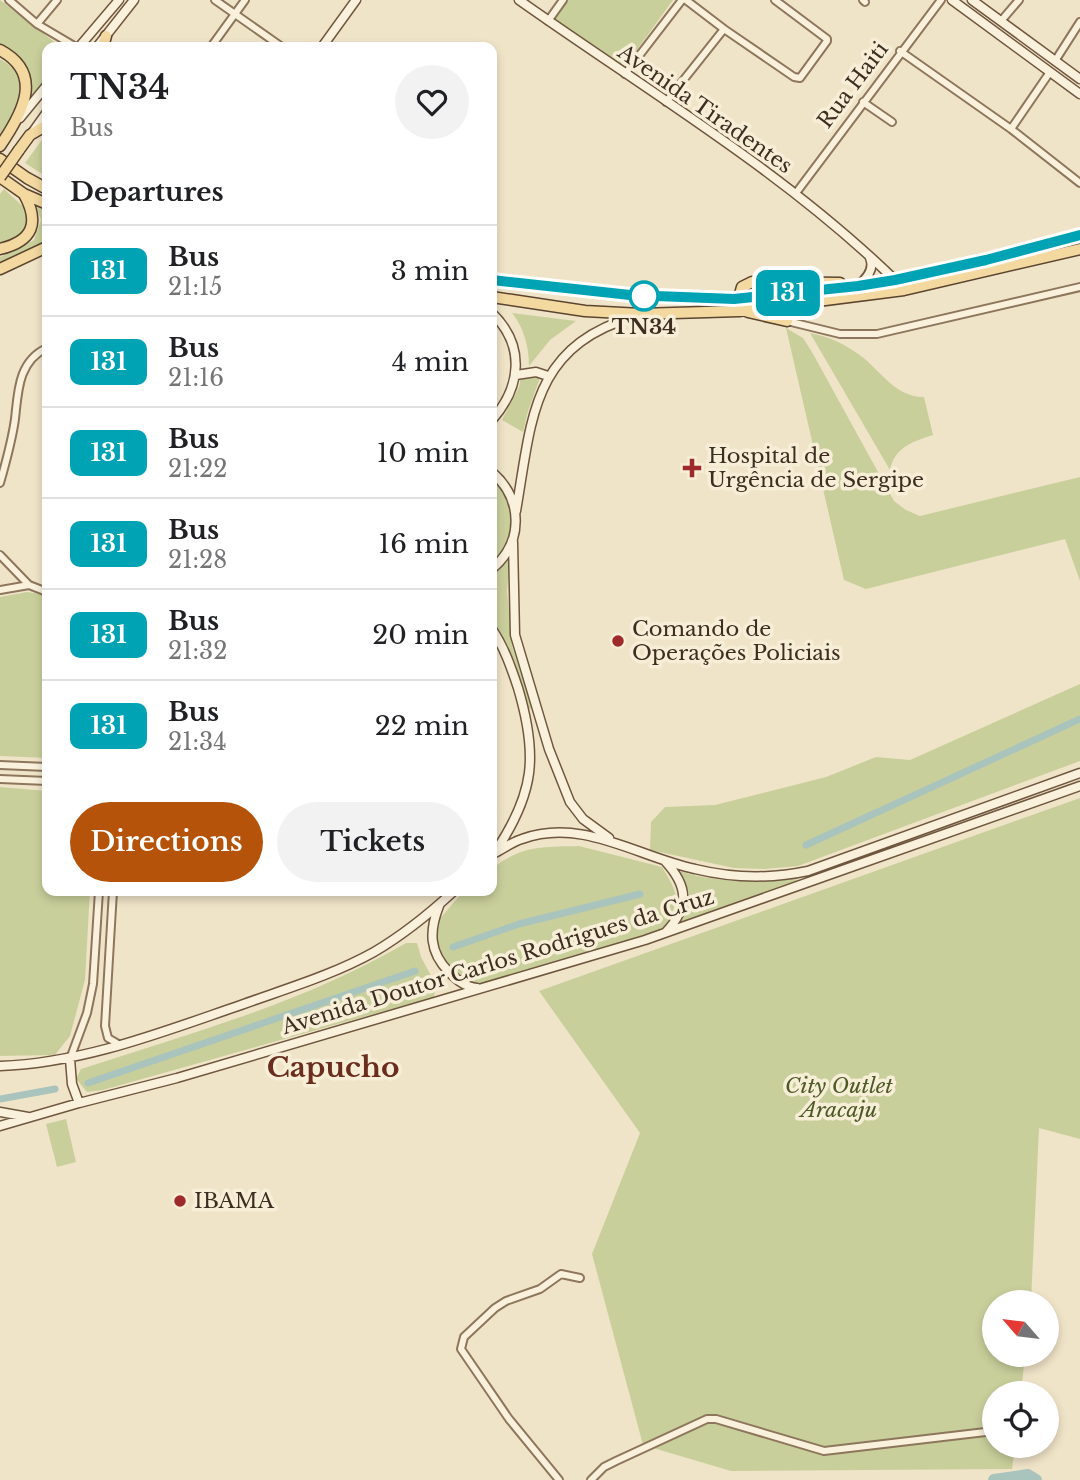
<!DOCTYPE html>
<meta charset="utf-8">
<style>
:root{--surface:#fff;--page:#f2f2f2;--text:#202124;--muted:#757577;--line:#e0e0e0;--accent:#b45309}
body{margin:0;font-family:"Libre Baskerville",serif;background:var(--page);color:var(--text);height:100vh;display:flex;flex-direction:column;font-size:26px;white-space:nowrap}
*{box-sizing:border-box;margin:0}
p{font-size:23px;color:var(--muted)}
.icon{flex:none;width:38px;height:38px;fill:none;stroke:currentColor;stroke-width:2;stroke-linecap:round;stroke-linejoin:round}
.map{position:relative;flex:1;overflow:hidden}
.side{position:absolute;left:42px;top:42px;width:455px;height:854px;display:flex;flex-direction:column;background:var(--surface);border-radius:14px;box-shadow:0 4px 10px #0003}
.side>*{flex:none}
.badge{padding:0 14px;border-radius:10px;font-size:24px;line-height:46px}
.needle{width:46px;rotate:298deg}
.buttons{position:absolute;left:982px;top:1290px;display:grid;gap:14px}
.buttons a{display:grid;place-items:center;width:77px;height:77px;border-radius:50%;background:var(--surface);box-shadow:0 4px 10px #0003;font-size:35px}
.map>.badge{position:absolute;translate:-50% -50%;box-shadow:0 0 0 4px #fff}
h2{padding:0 28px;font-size:26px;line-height:63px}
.round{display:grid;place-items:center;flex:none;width:74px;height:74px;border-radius:37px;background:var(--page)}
.head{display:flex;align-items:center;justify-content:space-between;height:119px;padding:0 28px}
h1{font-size:33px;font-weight:600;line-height:52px}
.cta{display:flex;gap:14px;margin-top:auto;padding:14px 28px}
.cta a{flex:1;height:80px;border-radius:42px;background:var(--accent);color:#fff;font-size:28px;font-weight:600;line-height:80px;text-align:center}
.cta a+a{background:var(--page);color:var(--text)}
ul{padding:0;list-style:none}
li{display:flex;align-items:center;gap:21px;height:91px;padding:0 28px;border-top:2px solid var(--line)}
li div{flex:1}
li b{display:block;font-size:26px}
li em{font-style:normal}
li .badge{min-width:77px;font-weight:700;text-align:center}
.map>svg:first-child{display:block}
.green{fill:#c9cf9b}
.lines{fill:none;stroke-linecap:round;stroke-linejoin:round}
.canal{stroke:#a9c4bc;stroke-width:7}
.river{stroke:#a9c4bc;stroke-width:12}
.street-casing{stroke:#8d765c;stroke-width:10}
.secondary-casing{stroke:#6f573f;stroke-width:11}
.primary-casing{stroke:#5b4430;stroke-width:13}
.street{stroke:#faf1dc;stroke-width:6}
.secondary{stroke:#faf1dc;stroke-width:8}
.primary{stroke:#f3d9a0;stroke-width:10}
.primary-bridge-casing{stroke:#5b4430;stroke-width:13;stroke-linecap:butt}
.primary-bridge{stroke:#f3d9a0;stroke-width:10}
.line-casing{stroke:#fff;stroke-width:16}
.line{stroke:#00a3b4;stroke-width:10}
.stop-dot{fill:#fff;stroke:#00a3b4;stroke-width:3.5}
.poi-dot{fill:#9e2a2b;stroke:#f7eed8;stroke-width:2.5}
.labels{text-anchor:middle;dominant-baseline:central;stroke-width:7;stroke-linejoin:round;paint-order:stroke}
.street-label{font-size:21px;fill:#3d2e20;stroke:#f7eed8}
.stop-label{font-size:21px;font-weight:bold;fill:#3d2e20;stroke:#f7eed8}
.poi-label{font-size:21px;fill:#3d2e20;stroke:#f7eed8;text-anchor:start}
.park-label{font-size:21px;font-style:italic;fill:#4d5a26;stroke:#f7eed8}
.district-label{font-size:28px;font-weight:bold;fill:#6b2e1e;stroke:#f7eed8}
</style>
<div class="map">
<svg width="1080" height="1480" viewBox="0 0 1080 1480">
<rect width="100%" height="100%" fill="#f0e4c8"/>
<!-- green -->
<path class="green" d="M0,0L61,47H47V77L30,101C32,78 26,53 0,48Z
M568,0H673L623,69L554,20Z
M0,59C35,77 17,110 0,134Z
M47,133V177L25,163Z
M4,189L28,211C30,229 16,240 0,246V194Z
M36,206L47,213V244L0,264V257L34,240L41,220Z
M512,313L576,321L550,340L529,366C529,347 524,328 512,313Z
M786,328L803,338L812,352L894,501L906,510L920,516L1080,477V581L1065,539L866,589L844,580Z
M810,333C830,337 845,344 861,356C882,372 895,397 924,397L933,435C912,442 895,447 890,470Z
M521,376H539L540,378L528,411L523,432L502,420L519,387Z
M492,472L512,497L515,536L492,569Z
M511,556L507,590L512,646L532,708L529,709L515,669L492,624V576Z
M27,592L47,595V758L0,756V597Z
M1080,684V761L798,866L765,869L734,868L650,850L651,822L665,807L715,805L826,777L876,757L910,760Z
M0,787L47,791V891H90L85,980L70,1036L55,1055L0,1056Z
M1080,798V1139L1039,1128L1031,1302H994V1354L1025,1355L1021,1393H994V1446H1015L1012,1469L731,1471L643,1445L592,1254L640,1133L539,991Z
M579,846L662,867C680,897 681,898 663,930L480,988L452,978L436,958V923L462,893L465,891H492V869C521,845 543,847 579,846Z
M679,871C718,883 752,882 792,879L800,880L681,922C693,900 692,893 679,871Z
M406,943H417L421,957L436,985L434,997L103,1090L87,1092L76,1079L81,1069C192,1033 305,1002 406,943Z
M66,1119L76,1162L57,1167L46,1124Z"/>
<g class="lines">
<!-- canal -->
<path class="canal" d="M806,845L1080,719
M453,947L519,924L640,894
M88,1083L415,971
M0,1099L55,1089"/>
<!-- river -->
<path class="river" d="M994,1480L1028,1475L1036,1480"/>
<!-- street casing -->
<g class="street-casing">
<path id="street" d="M9,0L37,24L76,47
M215,0L282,47
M686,0L724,29L794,77L800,78L827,41V39L775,0
M863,0L865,2
M548,21L563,0
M1001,21L1019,0
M37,24L57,0
M211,47L245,0
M900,51L1011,129L1080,183
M1055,61L1080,22
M625,74L682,0
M666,102L724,29
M863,102L892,122
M1011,129L1050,72
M796,193L941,0
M787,321L840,334H877L1080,287
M0,483C6,462 12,441 15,419C18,392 18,361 47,348
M0,555L29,585L47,592
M0,590L29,585
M0,765L47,767
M0,779L47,781
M113,891L105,1026L108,1038L120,1045
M70,1059L87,1013L93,984L99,891
M559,1480L509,1419L461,1349L464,1337L495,1308L506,1301L540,1289L561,1274L580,1278
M591,1480L604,1467L616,1461L707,1419H716L824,1451L994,1431"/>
</g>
<!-- secondary casing -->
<g class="secondary-casing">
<path id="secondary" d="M519,0C646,90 783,171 895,280
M952,0L1080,94
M972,0L1080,79
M79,47L119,0
M97,47L134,0
M322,47L356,0
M20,118L47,85
M32,133L47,112
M859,285C867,278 875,269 870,258
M492,313C526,346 521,387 492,420
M516,375L536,372L548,376
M492,472C523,499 524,542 492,569
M516,511C532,419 531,346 636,316
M513,542L515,635L549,749L570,802L583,819L609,838
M492,629C504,647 511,667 518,688C538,755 535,793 495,852
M493,854C503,849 512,842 522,839C582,817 638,857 695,869C732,878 770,879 808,871L1080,773
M665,861C688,886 690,906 666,932
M439,906C429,931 429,952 449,972C457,980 465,987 477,988
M70,1059L72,1084L79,1103
M0,1066C84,1063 162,1032 241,1005C285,989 333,975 374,952C403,935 429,914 454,891
M0,1112L28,1117
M0,1126L79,1103L177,1078L645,940L1080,786"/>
</g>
<!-- primary casing -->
<g class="primary-casing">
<path id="primary" d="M103,47L106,36
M0,50C45,74 22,114 0,146
M19,150L30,135L47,125
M0,159L27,178L47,189
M0,177L24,194L47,204
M0,249C33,241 40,223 24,194
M0,269L47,247
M492,280L630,295L699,299H734L858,286L895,280L986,260L1080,235
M492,297L585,311L641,314L739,311L904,290L1080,249
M738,301L742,287L752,282L840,283
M748,312L787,321"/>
</g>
<!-- street -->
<use href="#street" class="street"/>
<!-- secondary -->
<use href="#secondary" class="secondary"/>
<!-- primary -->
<use href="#primary" class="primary"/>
<!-- primary-bridge casing -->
<g class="primary-bridge-casing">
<path id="primary-bridge" d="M0,177L19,150"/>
</g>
<!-- primary-bridge -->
<use href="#primary-bridge" class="primary-bridge"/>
</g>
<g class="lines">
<!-- line casing -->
<g class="line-casing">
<path id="line" d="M492,280L630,295L734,299L858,286L895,280L986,260L1080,235"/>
</g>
<!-- line -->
<use href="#line" class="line"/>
</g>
<!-- markers -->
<circle class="stop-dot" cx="644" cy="296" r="14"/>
<g class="poi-dot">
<path d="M688.5 457.5h7v7h7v7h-7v7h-7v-7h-7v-7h7z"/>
<circle cx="618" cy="641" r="7"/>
<circle cx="180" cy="1201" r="7"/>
</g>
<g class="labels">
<!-- street labels -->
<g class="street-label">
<text transform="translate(853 85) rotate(-53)">Rua Haiti</text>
<text transform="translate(705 109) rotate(35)">Avenida Tiradentes</text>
<text transform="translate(498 962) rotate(-17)">Avenida Doutor Carlos Rodrigues da Cruz</text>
</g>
<!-- stop labels -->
<g class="stop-label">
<text x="644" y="327">TN34</text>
</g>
<!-- poi labels -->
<g class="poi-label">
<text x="708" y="456">Hospital de<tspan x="708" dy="24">Urgência de Sergipe</tspan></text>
<text x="632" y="629">Comando de<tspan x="632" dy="24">Operações Policiais</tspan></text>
<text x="194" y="1201">IBAMA</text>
</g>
<!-- park labels -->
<g class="park-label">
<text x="839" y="1086">City Outlet<tspan x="839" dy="24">Aracaju</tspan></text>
</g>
<!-- district labels -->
<g class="district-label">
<text x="333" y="1067">Capucho</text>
</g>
</g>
</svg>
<div class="buttons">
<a><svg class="needle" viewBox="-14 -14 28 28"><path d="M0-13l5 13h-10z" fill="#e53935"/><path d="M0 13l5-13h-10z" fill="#757577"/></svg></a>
<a><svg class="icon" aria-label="locate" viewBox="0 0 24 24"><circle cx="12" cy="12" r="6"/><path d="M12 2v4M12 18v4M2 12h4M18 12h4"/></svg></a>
</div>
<b class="badge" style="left:788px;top:293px;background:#00a3b4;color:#fff">131</b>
<section class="side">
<div class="head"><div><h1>TN34</h1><p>Bus</p></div><a class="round"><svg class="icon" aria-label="heart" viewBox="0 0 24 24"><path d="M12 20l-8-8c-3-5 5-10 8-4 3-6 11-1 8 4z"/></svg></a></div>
<h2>Departures</h2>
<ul>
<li><span class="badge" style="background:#00a3b4;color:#fff">131</span><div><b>Bus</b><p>21:15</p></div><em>3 min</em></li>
<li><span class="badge" style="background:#00a3b4;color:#fff">131</span><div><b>Bus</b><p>21:16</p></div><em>4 min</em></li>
<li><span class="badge" style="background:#00a3b4;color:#fff">131</span><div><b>Bus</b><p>21:22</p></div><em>10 min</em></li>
<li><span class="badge" style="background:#00a3b4;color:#fff">131</span><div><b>Bus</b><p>21:28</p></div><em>16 min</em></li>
<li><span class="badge" style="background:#00a3b4;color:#fff">131</span><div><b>Bus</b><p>21:32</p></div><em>20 min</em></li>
<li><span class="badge" style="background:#00a3b4;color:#fff">131</span><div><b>Bus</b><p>21:34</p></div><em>22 min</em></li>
</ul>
<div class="cta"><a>Directions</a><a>Tickets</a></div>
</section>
</div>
